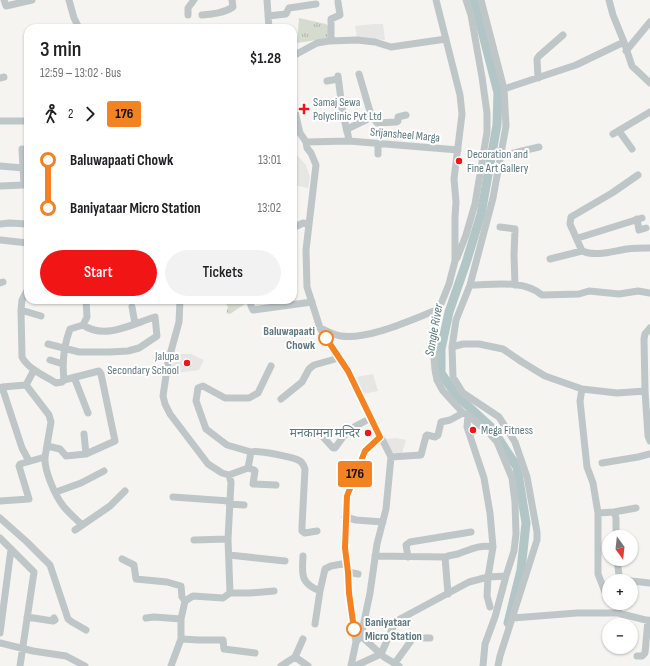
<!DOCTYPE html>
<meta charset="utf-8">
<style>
:root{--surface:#fff;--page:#f2f2f2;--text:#202124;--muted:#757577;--accent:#f11515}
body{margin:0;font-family:"Sofia Sans Condensed","Noto Sans Devanagari",sans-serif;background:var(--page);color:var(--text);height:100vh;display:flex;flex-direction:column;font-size:15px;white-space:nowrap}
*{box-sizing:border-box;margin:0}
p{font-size:13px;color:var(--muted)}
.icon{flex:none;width:22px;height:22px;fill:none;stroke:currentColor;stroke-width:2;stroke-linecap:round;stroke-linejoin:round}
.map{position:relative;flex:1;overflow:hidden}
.sheet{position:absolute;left:24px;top:24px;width:273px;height:280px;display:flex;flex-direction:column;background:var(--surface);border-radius:12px;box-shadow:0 1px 3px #0004}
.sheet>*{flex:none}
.badge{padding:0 8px;border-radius:3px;font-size:14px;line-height:26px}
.needle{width:26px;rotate:165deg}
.fabs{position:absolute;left:602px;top:530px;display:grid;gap:8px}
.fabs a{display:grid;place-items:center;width:36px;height:36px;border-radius:50%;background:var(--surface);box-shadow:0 1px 3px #0004;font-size:20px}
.map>.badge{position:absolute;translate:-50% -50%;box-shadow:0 0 0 2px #fff}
.legs{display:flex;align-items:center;gap:6px;height:44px;padding:0 16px;font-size:13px}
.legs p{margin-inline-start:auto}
.overview{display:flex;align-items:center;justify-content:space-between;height:68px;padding:0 16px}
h1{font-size:22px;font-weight:600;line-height:30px}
.button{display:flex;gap:8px;margin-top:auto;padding:8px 16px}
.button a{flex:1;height:46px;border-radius:24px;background:var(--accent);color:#fff;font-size:16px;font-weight:600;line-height:46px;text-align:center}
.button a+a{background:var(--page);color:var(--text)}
ul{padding:0 16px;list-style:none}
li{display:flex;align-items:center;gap:14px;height:48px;font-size:15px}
li i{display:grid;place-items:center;width:6px;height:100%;margin:0 5px;background:currentColor}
li i::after{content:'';width:10px;height:10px;margin:-5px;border:3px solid;border-radius:50%;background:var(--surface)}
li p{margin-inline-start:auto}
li:first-child i{background:linear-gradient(#0000 50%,currentColor 0)}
li:last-child i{background:linear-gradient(currentColor 50%,#0000 0)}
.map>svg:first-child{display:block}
.built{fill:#e6e6e5}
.forest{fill:url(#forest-crowns)}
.park{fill:url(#park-tufts)}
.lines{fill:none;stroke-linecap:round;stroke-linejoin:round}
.river{stroke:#b3c6c7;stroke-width:9}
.minor{stroke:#bfc6c8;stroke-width:7}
.line-1-casing{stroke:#fff;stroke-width:9}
.line-1{stroke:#f58220;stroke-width:6}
.poi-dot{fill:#f11515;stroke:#fff;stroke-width:1.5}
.stop-1-dot{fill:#fff;stroke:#f58220;stroke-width:2}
.labels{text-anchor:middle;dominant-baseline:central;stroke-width:4;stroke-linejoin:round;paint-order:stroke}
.poi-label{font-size:12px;fill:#5e787f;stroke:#fff;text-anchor:start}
.street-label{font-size:12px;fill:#5e787f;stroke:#fff}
.stop-label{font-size:12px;font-weight:bold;fill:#5e787f;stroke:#fff;text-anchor:end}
.water-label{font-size:13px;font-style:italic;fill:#58797b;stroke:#fff}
</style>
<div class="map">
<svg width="650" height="666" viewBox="0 0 650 666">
<defs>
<pattern id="forest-crowns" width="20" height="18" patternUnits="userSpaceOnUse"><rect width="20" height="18" fill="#d6dbd0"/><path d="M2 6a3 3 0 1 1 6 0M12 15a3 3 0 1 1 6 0" fill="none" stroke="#b1b6ae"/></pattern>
<pattern id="park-tufts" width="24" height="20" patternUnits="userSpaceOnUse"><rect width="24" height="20" fill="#d6dbd0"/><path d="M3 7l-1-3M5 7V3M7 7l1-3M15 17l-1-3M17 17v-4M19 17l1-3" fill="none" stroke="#b1b6ae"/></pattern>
</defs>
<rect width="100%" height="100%" fill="#f5f4f1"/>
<!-- built -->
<path class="built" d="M373,24H383L385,40L357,38L355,26Z
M298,156L306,165L310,177L308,188L293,185V158Z
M177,354H191L204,360L199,370L183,372H168L170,364L176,362Z
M373,374L378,391L363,394L357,377Z
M396,438L406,440L402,453H390L384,439Z"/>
<!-- forest -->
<path class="forest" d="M217,300H254L245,304L230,314L226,313L228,307L225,302Z"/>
<!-- park -->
<path class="park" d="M299,18L326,24L330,28V38L297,43Z"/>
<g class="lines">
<!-- river -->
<path class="river" d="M474,0L498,93L497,125L481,214L466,263L449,312L441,349V373L456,395L491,427L517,467L526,523L521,570L508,623"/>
<!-- minor -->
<path class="minor" d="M4,0L6,6L32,0
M69,0L74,18L79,28
M267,0L269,28
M436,0L460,95L462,114L454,179L456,202L455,217V261L449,284L439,309L435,335L434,358L435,370L437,380L443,391L463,413L468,415L489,433L497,442L512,478L515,502L516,534L514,551L506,576L495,617L485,644L483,666
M481,0L504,89L506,126L493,198L470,285L456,320L452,347L463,344H479L503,349L522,362L545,376L582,389
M609,0L613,15L624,42L632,66L650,83
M188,15V8L194,0
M202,15C213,14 224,13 233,7L232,0
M268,16L286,14L289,8L316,4
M331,41V19L340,15L338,2
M626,51L650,22
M293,56L317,43L329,41L357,40L375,42L391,47L446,39
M338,76L342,108L347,132
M0,78L4,77
M538,78L537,59L539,56L563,35
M327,81L338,79
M504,89L576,65L624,42
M293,103L300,133L306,142L307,148L311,153L316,165L306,250L307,287L320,328L348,371L391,457L386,509L377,544L370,593L361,636L356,642L351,666
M371,115L377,123L396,122L398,121V117L406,115
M0,121H28
M619,131L632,149
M613,134L650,112
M349,141L347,129L366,120L371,115L359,74
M306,142L349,141L458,150
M378,154V144
M501,156L539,147
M0,166L23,168
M638,175L612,193L571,217L570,224L582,251C596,257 613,251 627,249C635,248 642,248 650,248
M0,186L24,185L22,149
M637,219L639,230L646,228
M0,224L9,223L28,224
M293,224L297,226L303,223L308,224
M500,227L515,229L514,255L515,285
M578,238L642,218
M0,240L28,243
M457,258L466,235L475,204L487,132V113L482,77L471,15L466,0
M550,259L582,251
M0,283L3,282
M470,285C492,285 523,279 542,295L579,294L589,291L619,294L638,291L650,293
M28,289L22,300L21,310L22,357C28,369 45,376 56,383L62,382L64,380C62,363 64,345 70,329L83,325L87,317L86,300
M250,300L251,306L253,310L312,302
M132,307L135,324
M21,310L41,316
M320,328C327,331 334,335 341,336C369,340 413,319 439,309
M650,328L645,334L644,339L645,391L648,436L650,441
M48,344L79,352H109L128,351L139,348L157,336L155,317C132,324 105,340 83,325
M452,347L453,377L463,393L499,417L515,442L527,477L537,532V540L500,656L498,666
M50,360L63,364
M74,377L88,413
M26,385L2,387L22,448L29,461
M281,399L302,382L309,369L314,365L339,358
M468,415L467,427L484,478L490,513L493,547L488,577L487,596L490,607
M84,434L86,454
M323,437L333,448H335L343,437L352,428L371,418
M47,446L60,449L66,456L86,454L115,441L101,374L99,371L64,380
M251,452L227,445L206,429L196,401L198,388L203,386L225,398H249L258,393L271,366
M45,457C44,470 55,496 64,507C69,513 76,519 82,525
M391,457L421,455L426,436L427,435L435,437L438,435L441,422L450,420L463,413
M602,463L638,457L650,454
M248,468L254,470L255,471L253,484L276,485
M229,475L248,468L251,452C258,450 294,457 300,461C303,463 304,466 305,469L302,526V531L305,533L317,531
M56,492L81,483L104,471
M173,497L229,501
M0,501L29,499L19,466L20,464L45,457L51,422L49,415L26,385L34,370
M229,504L244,505
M614,512L616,518V537
M598,513L614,512L636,508
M345,517L356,520L383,522
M0,518L27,542L50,565L68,619L72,622L86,630
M75,530L110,506L125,491
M0,538L34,572L20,666
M194,540L228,539
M229,555L285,561
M303,556C302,574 300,583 320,591
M375,556L445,557C450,555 453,555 458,554C469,550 480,544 493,547
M408,557L406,545L410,542L471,532
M445,557L448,594
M122,559L134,565L136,579L167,582L181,586L182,597L185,601
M617,559L619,575L622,580L650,583
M348,572L358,574
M230,593H250L274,591
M609,597L605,592L598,574V513L593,483L587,467L580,401L582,389L617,393L645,391
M617,603L619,606L618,613
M27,617L53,621L55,620L54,618
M146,618L154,617L181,619
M513,618L577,613H618L650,621
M315,624L320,591L325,569L331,566L347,563
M0,633L11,549
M361,636L384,657L399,666
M181,639L199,640H223L224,649L255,653
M356,642L349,593L348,572L345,548L347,495L365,451L380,437
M0,643L33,651L66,656L85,666
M381,654L393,627L400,619L469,582L488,577L506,576
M637,656H642L645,653L648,620
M295,657L308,666
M395,663L413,638H430
M171,666L181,639V619L185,601L193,596L223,598L230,593L228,539L231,482L229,475L222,473L208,464L170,414L165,404L163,396L168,362L179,322L180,300
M281,666L295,657L303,639
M355,666L381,654"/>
</g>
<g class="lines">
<!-- line-1 casing -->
<g class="line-1-casing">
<path id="line-1" d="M326,338L348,371L380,437L365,451L347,496L345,548L348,572L349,593L354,629"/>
</g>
<!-- line-1 -->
<use href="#line-1" class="line-1"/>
</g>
<!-- markers -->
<g class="poi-dot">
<path d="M302 103h4v4h4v4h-4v4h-4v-4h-4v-4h4z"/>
<circle cx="459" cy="161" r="4"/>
<circle cx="187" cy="363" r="4"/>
<circle cx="473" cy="430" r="4"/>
<circle cx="368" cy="433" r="4"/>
</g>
<g class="stop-1-dot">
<circle cx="326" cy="338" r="7"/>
<circle cx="354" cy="629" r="7"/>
</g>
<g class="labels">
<!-- poi labels -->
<g class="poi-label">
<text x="313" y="102">Samaj Sewa<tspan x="313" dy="14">Polyclinic Pvt Ltd</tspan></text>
<text x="467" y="154">Decoration and<tspan x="467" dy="14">Fine Art Gallery</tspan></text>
<text x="179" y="356" text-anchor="end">Jalupa<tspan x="179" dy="14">Secondary School</tspan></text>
<text x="481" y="430">Mega Fitness</text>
<text x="360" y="433" text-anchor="end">मनकामना मन्दिर</text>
</g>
<!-- street labels -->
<g class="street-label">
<text transform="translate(405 135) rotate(5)">Srijansheel Marga</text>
</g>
<!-- stop labels -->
<g class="stop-label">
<text x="315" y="331">Baluwapaati<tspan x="315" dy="14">Chowk</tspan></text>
<text x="365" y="622" text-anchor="start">Baniyataar<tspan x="365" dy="14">Micro Station</tspan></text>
</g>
<!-- water labels -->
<g class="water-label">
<text transform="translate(434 330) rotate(-80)">Sangle River</text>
</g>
</g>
</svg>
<div class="fabs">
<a><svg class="needle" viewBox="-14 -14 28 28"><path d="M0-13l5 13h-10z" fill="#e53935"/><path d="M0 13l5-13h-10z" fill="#757577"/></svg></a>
<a>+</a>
<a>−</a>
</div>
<b class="badge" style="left:355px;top:474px;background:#f58220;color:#111">176</b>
<section class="sheet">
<div class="overview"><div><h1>3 min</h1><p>12:59 – 13:02 · Bus</p></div><b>$1.28</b></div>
<div class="legs"><svg class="icon" aria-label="walk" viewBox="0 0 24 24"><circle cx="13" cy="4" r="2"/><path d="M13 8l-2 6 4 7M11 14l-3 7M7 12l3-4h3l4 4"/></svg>2<svg class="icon" aria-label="forward" viewBox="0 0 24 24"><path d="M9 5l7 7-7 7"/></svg><b class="badge" style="background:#f58220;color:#111">176</b></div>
<ul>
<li><i style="color:#f58220"></i><b>Baluwapaati Chowk</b><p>13:01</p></li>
<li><i style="color:#f58220"></i><b>Baniyataar Micro Station</b><p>13:02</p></li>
</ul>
<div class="button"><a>Start</a><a>Tickets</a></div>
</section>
</div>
